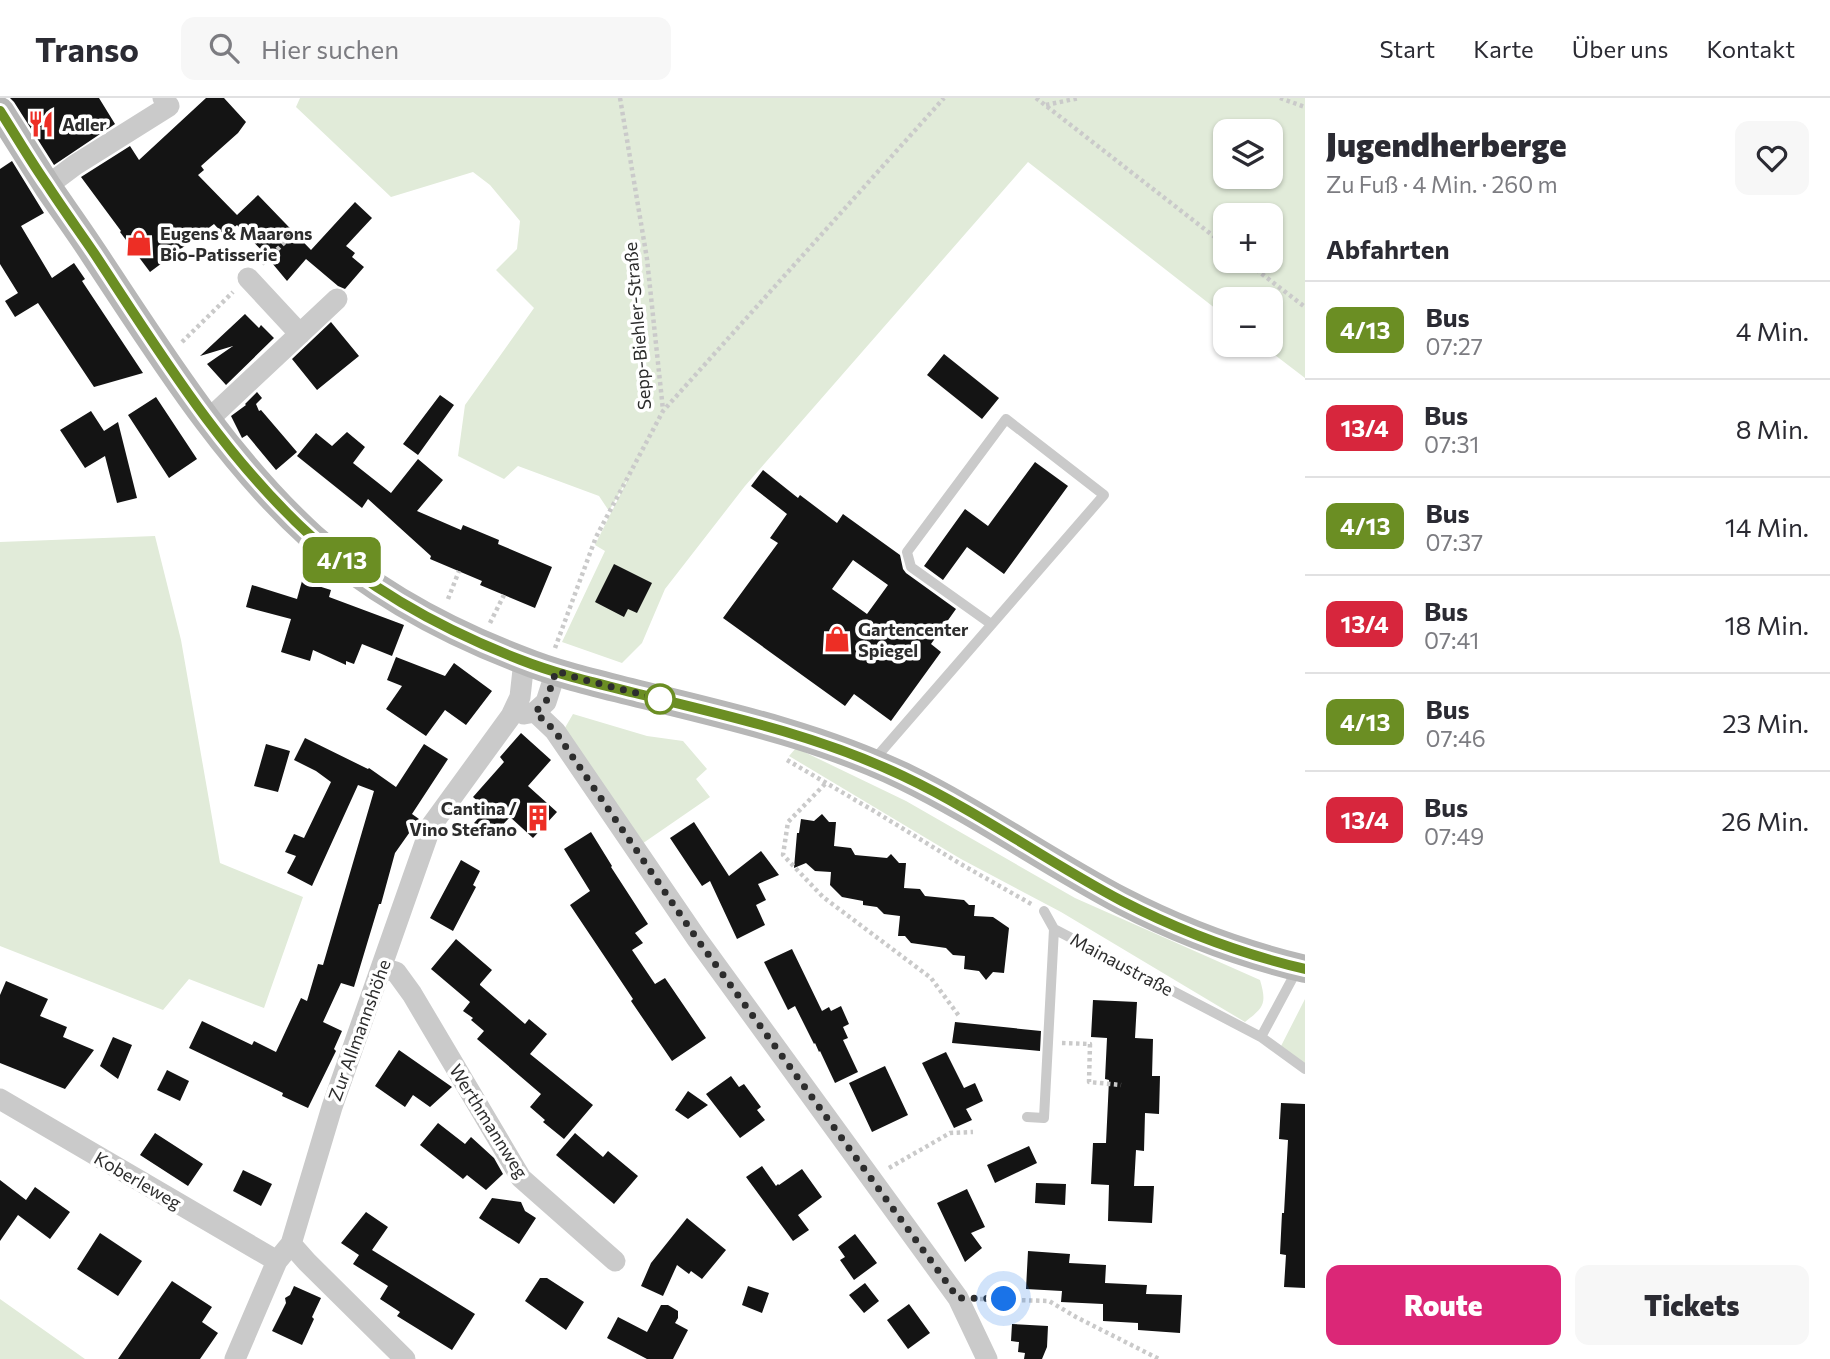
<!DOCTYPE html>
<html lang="de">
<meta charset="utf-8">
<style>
:root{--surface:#fff;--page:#f7f7f7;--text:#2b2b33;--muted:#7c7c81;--line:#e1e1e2;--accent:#db2777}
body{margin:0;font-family:Commissioner,sans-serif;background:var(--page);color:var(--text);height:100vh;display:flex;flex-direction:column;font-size:26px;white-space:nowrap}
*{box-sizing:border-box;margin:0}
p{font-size:23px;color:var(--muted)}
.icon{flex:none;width:38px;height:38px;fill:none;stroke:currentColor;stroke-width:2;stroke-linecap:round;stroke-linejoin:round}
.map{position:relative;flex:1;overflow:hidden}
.details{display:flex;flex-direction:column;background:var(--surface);width:525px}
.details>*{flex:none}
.badge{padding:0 14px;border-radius:10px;font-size:24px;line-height:46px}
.controls{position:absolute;left:1213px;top:21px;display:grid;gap:14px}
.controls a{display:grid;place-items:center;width:70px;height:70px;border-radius:14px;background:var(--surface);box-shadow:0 2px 5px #0004;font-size:35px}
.you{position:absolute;width:35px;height:35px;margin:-18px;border:5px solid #fff;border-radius:50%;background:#1a73e8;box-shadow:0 0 0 10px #1a73e833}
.map>.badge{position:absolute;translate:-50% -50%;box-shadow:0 0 0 4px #fff}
h2{padding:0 21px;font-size:26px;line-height:63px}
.round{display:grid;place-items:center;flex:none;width:74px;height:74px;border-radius:14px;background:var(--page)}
.headline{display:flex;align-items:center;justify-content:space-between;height:119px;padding:0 21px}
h1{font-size:33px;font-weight:800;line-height:52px}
.action{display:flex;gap:14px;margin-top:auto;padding:14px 21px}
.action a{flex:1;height:80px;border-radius:14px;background:var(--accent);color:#fff;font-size:28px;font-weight:800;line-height:80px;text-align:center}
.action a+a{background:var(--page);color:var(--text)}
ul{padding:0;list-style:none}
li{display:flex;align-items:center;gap:21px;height:98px;padding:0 21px;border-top:2px solid var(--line)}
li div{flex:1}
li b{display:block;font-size:26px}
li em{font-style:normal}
li .badge{min-width:77px;font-weight:700;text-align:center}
header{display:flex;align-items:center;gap:42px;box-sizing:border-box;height:98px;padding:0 35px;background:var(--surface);border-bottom:2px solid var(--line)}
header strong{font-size:33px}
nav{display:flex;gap:38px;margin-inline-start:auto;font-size:24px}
.search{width:490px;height:63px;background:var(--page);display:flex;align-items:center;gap:18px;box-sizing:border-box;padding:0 24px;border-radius:14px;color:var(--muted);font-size:26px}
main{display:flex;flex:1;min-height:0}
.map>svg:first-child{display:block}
.green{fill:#e1ebd9;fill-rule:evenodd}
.building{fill:#141414;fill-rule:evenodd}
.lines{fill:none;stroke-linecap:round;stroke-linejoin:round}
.path{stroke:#cacaca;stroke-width:4.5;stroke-dasharray:3.5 3.5;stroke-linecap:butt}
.lane{stroke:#cacaca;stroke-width:10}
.street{stroke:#cacaca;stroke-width:21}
.secondary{stroke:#b7b7b7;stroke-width:28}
.line-casing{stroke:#fff;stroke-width:16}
.line{stroke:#6b8e23;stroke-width:10}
.walk{stroke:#2d2d2d;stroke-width:7;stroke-dasharray:0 12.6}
.stop-dot{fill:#fff;stroke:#6b8e23;stroke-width:3.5}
.labels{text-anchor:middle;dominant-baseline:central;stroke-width:7;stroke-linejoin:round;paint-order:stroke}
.poi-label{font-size:18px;font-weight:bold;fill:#2d2d2d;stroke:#fff;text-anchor:start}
.street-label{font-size:18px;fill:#2d2d2d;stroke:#fff}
</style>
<header>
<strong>Transo</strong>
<div class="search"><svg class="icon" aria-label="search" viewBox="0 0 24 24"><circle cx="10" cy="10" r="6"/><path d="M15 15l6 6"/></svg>Hier suchen</div>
<nav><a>Start</a><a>Karte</a><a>Über uns</a><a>Kontakt</a></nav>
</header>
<main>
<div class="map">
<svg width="1305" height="1261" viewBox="0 0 1305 1261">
<rect width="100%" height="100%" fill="#fff"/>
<!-- green -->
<path class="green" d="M300,0H1305V280L1262,247H1270V201H1225V218L1028,64L745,388L665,491L642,545L622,565L562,544L605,453L595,447L631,375L609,413L599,398L518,368L504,381L458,358L465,307L534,210L496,172L517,151L520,123L490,87L473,74L391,99L296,9ZM1225,33H1270V79H1225ZM1225,117H1270V163H1225Z
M155,438L181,542L220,765L303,799L264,910L189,881L163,912L0,848V444Z
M573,616L647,638L683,643L707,671L696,681L710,699L636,750L559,640Z
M796,650L906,703L1075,800L1260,882C1267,906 1264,909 1245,924L1061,814L961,761L789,658Z
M1305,901V971L1279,952Z
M0,1201L85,1261H0Z"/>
<!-- building -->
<path class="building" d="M10,0H99L115,26L54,67L14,4Z
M206,0H224L246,24L238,35L201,68L204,72L198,77L237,117L258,97L311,152L355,104L372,120L346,148L355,155L352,159L364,169L345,191L338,188L306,161L287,183L272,165L273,164L237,127L224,137L214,126L150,174L120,134L121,133L81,79L130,48L139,62Z
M12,63L44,115L21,128L52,180L74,165L85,181L82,183L143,275L94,289L38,205L15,219L5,203L18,195L0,166V71Z
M245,216L259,230L261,227L274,240L226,287L207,266L233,248L200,258Z
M331,224L359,258L317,292L292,261Z
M944,256L999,300L982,321L927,277Z
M257,294L262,300L256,306L259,313L261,312L297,354L276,372L247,337L242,340L231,318L246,307L245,306Z
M440,297L454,307L418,357L403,346Z
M156,299L197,361L169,380L128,317Z
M91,313L104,333L118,324L137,400L117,405L105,358L85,370L60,332Z
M347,334L365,349L353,365L391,395L418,361L443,382L417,413L461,432L463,427L499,442L498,446L552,469L535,510L480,487L482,483L430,461L431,458L368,401L362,410L297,358L316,335L332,348Z
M1035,364L1068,388L1004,476L967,449L943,482L924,468L965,411L988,428Z
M763,372L798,400L800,397L837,425L843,416L900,457L903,471L906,475L956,511L931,546L941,554L891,623L854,596L845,608L723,520L778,445L770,440L787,416L751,388ZM853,462L888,487L867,516L832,491Z
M614,466L652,485L637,515L628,511L624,519L595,504Z
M302,483L331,492L329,499L404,527L392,558L362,546L354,566L346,563V567L313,552L310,563L281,554L291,521L246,509L252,487L297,501Z
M396,559L445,578L454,565L492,593L466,627L445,612L426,638L386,611L402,588L387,582Z
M521,635L551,662L528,688L557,714L533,740L510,719L490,740L474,725L487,711L473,699L504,664L500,659Z
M305,640L368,671L369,670L396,689L424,646L448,661L412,716L419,721L395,755L381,806H379L354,889L341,885L323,924L342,933L334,951L336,953L308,1010L282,998L283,995L189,950L202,923L252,947L254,943L276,954L301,900L307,903L318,866L323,867L374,693L358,687L312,788L287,775L296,758L285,754L294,736L304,740L331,684L316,673L294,662Z
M266,646L290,653L278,694L254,688Z
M822,716L829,724H836L834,748L851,750L855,757L887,760L891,756L899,765H906L904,790L920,791L925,798L964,802L969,807H975L974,818L993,819L1009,830L1004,875L993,874L986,882L979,873L964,871L965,858L953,857L946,850L911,845L905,838H898L900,818L884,816L877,809L863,807V803L842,799L830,787L831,774L815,773L806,765L794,770L797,735H799L801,721L814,723Z
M694,724L729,778L761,753L779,777L758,786L766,802L756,807L765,827L737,841L710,783L702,788L670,740Z
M591,734L612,768L611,769L648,826L635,835L643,845L632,852L655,886L665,880L706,940L672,963L631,903L633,901L570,807L590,793L564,751Z
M461,762L480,773L473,787L476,789L453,833L430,820Z
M456,841L492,872L480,886V887L525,926L529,921L547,936L530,956L593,1007L564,1041L543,1024L545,1022L530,1009L541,996L477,941L484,933L471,922L473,920L463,913L470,904L431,871Z
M792,851L822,913L829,909L831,913L841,908L849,926L843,929L848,940L843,942L858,974L835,985L820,953L819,954L815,945L814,946L795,908L788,912L764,864Z
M6,883L48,901L40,918L67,929L63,939L94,952L65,991L0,965V897Z
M1093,902L1137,904L1135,940L1153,941L1152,978H1160L1159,1016L1145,1015L1144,1053L1136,1052L1134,1088H1154L1152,1125L1108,1123L1109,1087L1091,1086L1093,1045H1106L1109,982L1105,981L1107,940L1091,939Z
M955,924L1041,933L1040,953L952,945Z
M113,939L132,947L118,981L100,968Z
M399,952L452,989L430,1009L413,997L405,1009L375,988Z
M946,954L964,990L975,985L983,1003L966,1011L972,1022L954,1030L922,965Z
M885,968L908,1017L872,1034L849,985Z
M167,972L189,983L180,1003L157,992Z
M731,978L739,989L744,986L761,1009L757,1012L765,1022L740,1040L706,996Z
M688,993L708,1007L688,1021L675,1012Z
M1281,1005L1305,1006V1190L1284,1189L1286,1157L1280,1156L1282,1115H1284L1288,1042L1279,1041Z
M438,1025L465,1046L471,1039L494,1060L503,1076L486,1092L467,1077L463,1081L420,1047Z
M155,1035L203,1066L188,1088L140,1057Z
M575,1035L603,1059L608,1053L638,1078L614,1106L556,1057Z
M1029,1048L1037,1065L995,1085L987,1067Z
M762,1068L776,1088L778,1086L779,1087L802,1071L822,1099L798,1117L809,1132L793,1143L746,1079Z
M243,1072L272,1086L261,1108L233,1093Z
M0,1082L26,1102L35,1089L70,1114L50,1141L18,1117L0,1143Z
M1036,1085L1066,1086L1065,1107L1035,1105Z
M967,1091L985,1129L971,1135L982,1150L965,1164L937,1105Z
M492,1100L521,1104L525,1113L536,1120L519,1146L479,1120Z
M366,1114L388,1129L372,1152L475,1216L452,1252L397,1218L400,1214L380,1201L388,1188L353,1166L359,1157L341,1145Z
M687,1120L726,1152L702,1181L691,1173L689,1176L677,1167L663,1198L641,1188L651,1165Z
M100,1135L142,1163L118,1198L77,1171Z
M855,1136L877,1165L854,1182L840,1162L845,1159L838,1149Z
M1028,1153L1070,1156L1069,1165L1106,1167L1105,1185L1147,1187L1146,1196L1182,1197L1180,1235L1138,1232V1225L1103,1223V1206L1061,1204L1062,1193L1026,1191Z
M540,1180H547L584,1204L566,1232L525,1203Z
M172,1183L212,1209L202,1224L218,1235L200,1261H118Z
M865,1185L879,1203L864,1215L849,1197Z
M294,1188L321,1200L312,1219L314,1221L302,1247L272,1233L286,1205L285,1200L290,1197Z
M748,1188L769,1195L762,1215L742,1207Z
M909,1206L930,1235L908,1251L887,1222Z
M661,1207H668L678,1213V1220L675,1225L688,1232L673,1261H647L607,1240L618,1219L647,1234Z
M1012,1226L1048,1228L1047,1249L1042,1261H1024L1025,1255L1018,1254L1019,1244L1011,1243Z"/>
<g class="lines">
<!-- path -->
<path class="path" d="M620,0L647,161L663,312
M1036,0L1225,147
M1280,0L1305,9
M1046,7L1079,0
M1245,163L1305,209
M262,166L287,142
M182,244L233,194
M448,501L459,473
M490,525L504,497
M555,550L596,439L663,313L944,0
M787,662L874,713L959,765L1033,807
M825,686L788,724L783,757L823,799L931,880L959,918
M1062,945L1090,946L1089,984L1121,987
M889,1070L950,1035L973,1034
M980,1201L1049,1203L1076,1219L1159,1261"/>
<!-- lane -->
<path class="lane" d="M873,663C950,574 1027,485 1104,397L1006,321L907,454L911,469L991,526
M1044,813L1054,831
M1054,831L1261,939L1305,971
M1261,939L1298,870
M1027,1019L1044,1020L1054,831"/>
<!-- street -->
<path class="street" d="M47,88L75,67L169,8L163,0
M248,180L300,236
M208,322L337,201
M535,614L555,633L697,841L958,1200L987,1261
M524,616L535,614L546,604L556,573
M382,870L396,874L412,896L521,1080L615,1163
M0,1001L277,1163
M291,1146L307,1164L405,1261
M235,1261L277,1163L291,1146L332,1009L431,728L511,618L520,599L524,563"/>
<!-- secondary -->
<path class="secondary" d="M0,13C16,38 32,64 48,89C63,111 79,133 94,156C160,255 223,358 312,439C372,493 446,533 522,562C559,577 600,586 639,596C729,618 819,638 903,678C979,715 1048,764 1122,803C1180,833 1242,856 1305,871"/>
</g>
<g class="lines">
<!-- line casing -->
<g class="line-casing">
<path id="line" d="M0,13C16,38 31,64 48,88C63,111 79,133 94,155C160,255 223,358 312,439C372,493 446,533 521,562C559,577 600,586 639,596C729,618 819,638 903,678C979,714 1048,764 1122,803C1180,833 1242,856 1305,871"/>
</g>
<!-- line -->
<use href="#line" class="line"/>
<!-- walk -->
<path class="walk" d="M660,601L581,581L556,573L546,604L535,614L555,633L697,841L958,1200L1004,1201"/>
</g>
<!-- icons -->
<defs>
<g id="restaurant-bare" transform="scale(2.1)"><path d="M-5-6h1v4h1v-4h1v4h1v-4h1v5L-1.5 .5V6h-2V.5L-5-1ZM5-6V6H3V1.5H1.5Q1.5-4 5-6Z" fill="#ed2e25" stroke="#fff" stroke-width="2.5" paint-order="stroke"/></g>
<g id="shop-bare" transform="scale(2.1)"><path d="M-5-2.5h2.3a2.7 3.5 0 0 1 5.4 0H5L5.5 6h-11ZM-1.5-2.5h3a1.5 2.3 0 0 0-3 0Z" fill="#ed2e25" stroke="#fff" stroke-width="2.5" paint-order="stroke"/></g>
<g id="building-bare" transform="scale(2.1)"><path d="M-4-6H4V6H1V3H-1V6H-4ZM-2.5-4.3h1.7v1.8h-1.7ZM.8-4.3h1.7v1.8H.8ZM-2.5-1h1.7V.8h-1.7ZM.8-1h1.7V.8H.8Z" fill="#ed2e25" stroke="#fff" stroke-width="2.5" paint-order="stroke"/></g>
</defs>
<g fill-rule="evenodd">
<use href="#restaurant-bare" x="41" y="26"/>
<use href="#shop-bare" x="139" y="145"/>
<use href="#shop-bare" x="837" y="541"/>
<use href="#building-bare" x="538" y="720"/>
</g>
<!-- markers -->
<circle class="stop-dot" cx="660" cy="601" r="14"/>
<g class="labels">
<!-- poi labels -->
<g class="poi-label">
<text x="62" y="26">Adler</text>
<text x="160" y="135">Eugens &amp; Maarons<tspan x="160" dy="21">Bio-Patisserie</tspan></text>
<text x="858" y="531">Gartencenter<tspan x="858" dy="21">Spiegel</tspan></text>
<text x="517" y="710" text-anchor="end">Cantina /<tspan x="517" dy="21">Vino Stefano</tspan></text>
</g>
<!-- street labels -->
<g class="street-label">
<text transform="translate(637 228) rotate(-95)">Sepp-Biehler-Straße</text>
<text transform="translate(1122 866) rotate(28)">Mainaustraße</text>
<text transform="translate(359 932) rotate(-70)">Zur Allmannshöhe</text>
<text transform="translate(489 1023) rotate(58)">Werthmannweg</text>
<text transform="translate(138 1082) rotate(30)">Koberleweg</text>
</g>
</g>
</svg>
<div class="controls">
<a><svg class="icon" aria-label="layers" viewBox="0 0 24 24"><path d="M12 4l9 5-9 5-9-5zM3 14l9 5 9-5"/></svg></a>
<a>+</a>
<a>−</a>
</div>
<div class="you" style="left:1004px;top:1201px"></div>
<b class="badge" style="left:342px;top:462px;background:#6b8e23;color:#fff">4/13</b>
</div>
<section class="details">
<div class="headline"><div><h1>Jugendherberge</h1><p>Zu Fuß · 4 Min. · 260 m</p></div><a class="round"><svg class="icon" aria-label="heart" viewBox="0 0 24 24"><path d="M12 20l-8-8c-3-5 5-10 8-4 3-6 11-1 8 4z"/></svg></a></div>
<h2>Abfahrten</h2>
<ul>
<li><span class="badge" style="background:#6b8e23;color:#fff">4/13</span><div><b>Bus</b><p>07:27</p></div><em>4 Min.</em></li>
<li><span class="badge" style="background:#d7263d;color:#fff">13/4</span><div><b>Bus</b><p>07:31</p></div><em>8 Min.</em></li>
<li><span class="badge" style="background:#6b8e23;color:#fff">4/13</span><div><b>Bus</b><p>07:37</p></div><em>14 Min.</em></li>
<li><span class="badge" style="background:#d7263d;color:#fff">13/4</span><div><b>Bus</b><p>07:41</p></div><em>18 Min.</em></li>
<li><span class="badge" style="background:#6b8e23;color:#fff">4/13</span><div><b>Bus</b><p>07:46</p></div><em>23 Min.</em></li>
<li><span class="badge" style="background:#d7263d;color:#fff">13/4</span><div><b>Bus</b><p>07:49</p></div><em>26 Min.</em></li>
</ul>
<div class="action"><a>Route</a><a>Tickets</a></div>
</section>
</main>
